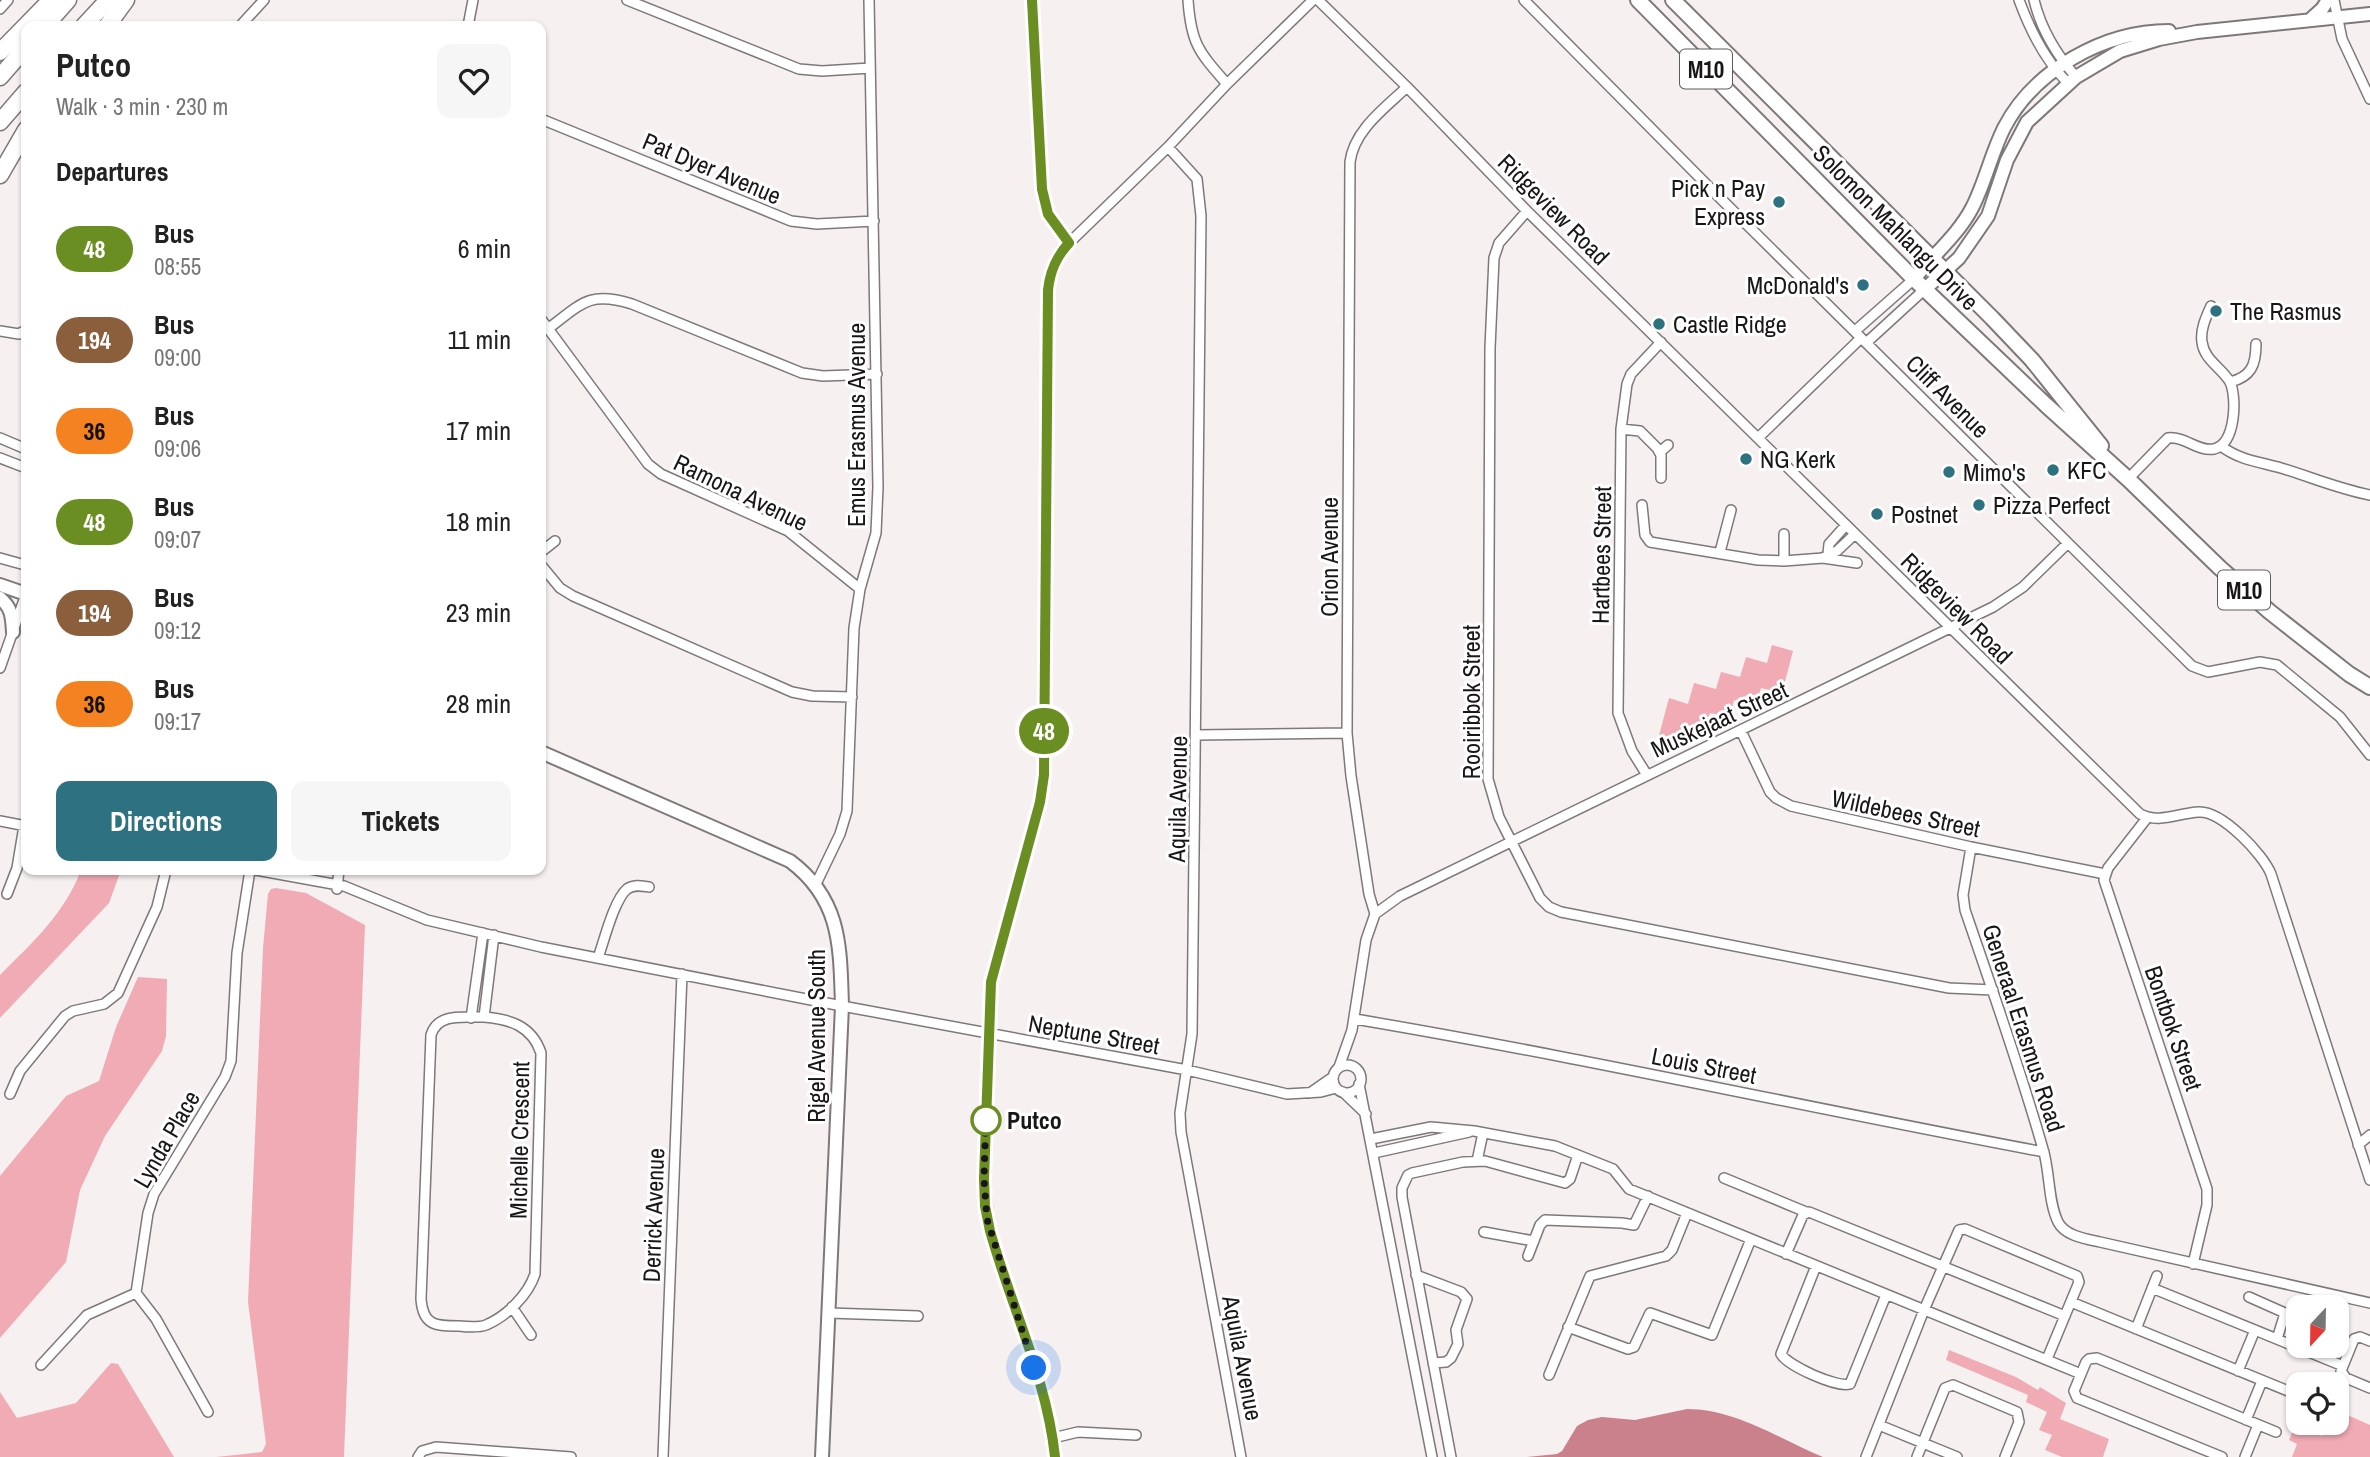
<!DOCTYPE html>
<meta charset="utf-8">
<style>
:root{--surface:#fff;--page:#f6f6f6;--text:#222;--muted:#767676;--accent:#2e7282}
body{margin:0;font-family:"Archivo Narrow",sans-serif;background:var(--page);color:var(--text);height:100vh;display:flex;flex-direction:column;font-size:26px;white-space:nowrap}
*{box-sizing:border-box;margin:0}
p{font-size:23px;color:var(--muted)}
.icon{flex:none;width:38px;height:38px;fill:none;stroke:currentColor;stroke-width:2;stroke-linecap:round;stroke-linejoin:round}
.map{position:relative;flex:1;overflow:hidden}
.details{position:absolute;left:21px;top:21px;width:525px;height:854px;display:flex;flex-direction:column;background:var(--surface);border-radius:14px;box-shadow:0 2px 5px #0004}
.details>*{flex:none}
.badge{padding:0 14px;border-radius:23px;font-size:24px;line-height:46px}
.needle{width:46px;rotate:202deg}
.buttons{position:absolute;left:2286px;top:1295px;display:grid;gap:14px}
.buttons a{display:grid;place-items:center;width:63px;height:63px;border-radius:14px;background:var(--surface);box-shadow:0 2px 5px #0004;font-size:35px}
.you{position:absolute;width:35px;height:35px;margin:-18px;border:5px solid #fff;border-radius:50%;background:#1a73e8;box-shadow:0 0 0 10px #1a73e833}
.map>.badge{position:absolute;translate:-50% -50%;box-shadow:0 0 0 4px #fff}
h2{padding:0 35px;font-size:26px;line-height:63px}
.round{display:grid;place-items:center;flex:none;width:74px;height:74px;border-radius:14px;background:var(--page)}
.head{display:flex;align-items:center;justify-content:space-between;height:119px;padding:0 35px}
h1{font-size:33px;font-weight:800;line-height:52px}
.action{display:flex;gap:14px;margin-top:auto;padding:14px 35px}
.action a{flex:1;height:80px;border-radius:14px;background:var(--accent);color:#fff;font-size:28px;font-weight:800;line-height:80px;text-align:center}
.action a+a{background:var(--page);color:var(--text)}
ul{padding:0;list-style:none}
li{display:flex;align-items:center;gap:21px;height:91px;padding:0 35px}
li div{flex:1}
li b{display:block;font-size:26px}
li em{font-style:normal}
li .badge{min-width:77px;font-weight:700;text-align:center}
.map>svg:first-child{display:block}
.green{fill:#f0abb4}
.water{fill:#ca818c}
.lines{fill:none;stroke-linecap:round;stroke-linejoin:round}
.minor-casing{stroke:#7e7879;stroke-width:12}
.secondary-casing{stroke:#7e7879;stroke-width:16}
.primary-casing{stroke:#7e7879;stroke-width:18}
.motorway-casing{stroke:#7e7879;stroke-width:19}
.minor{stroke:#fff;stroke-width:9}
.secondary{stroke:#fff;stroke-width:12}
.primary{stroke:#fff;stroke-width:14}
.motorway{stroke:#fff;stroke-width:16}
.line-casing{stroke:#fff;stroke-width:16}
.line{stroke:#6b8e23;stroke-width:10}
.walk{stroke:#181616;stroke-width:7;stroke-dasharray:0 12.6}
.poi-dot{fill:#2e7282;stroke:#fff;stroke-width:2.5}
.stop-dot{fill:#fff;stroke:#6b8e23;stroke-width:3.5}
.labels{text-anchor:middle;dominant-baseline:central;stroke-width:6;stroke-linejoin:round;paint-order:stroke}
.shield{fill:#fff;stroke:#5d5c5c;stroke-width:2}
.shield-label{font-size:23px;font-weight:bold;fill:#181616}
.street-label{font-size:24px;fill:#181616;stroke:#fff}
.poi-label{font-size:24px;fill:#181616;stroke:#fff;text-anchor:start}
.stop-label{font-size:24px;font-weight:bold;fill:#181616;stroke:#fff;text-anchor:start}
</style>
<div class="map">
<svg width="2370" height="1457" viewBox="0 0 2370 1457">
<rect width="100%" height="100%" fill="#f6f0f0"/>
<!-- green -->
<path class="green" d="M1772,645L1793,651L1782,693L1761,688L1756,706L1734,700L1730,717L1710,713L1704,733L1682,727L1676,744L1658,739L1669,698L1688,704L1694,683L1716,689L1721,672L1740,677L1746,657L1767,663Z
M81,870H121L109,903L0,1018V975C32,943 65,913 81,870Z
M276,888L306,893L365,925L344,1457H216L262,1452L266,1444L248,1302L263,948L268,894L271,889Z
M138,977L167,979L166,1036L162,1051L105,1136L80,1190L66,1262L0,1338V1176L66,1096L99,1081L116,1027Z
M1949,1350L2016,1377L2038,1390L2040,1387L2066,1403L2060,1419L2109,1439L2103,1457H2062L2045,1450L2052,1435L2039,1430L2047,1412L2026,1402L2028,1395L1946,1360Z
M111,1363L118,1364L174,1457H0V1392L17,1418L76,1403Z
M2336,1410L2370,1425V1457H2292L2297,1444L2289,1440L2295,1425L2322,1436L2327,1423H2336Z"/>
<!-- water -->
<path class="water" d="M1687,1409C1735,1409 1780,1439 1823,1457H1527L1557,1454L1562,1451L1577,1426L1588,1420L1602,1417L1635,1420Z"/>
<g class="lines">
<!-- minor casing -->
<g class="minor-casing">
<path id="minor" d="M627,0L799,69L822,71L870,68
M1032,0L1042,189L1048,214L1069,243
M1188,0C1191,44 1199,52 1227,84
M1318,0L1407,87L1527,211L2140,814C2159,824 2178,813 2199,812C2222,811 2263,854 2271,874L2370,1180
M1524,0L1714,192L2192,666L2208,672L2260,662L2277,665L2340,717L2370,755
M2019,0C2030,30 2044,59 2067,82
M2034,0C2041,29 2056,54 2076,77
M2334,0L2342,39L2370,99
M0,9L8,0
M240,26L264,0
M468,26L473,0
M541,119L791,221L817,224L874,221
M1168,147L1197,179L1201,216L1192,1034L1180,1113L1181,1132L1241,1457
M1527,211L1499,243L1494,258L1490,348L1488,779L1499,817L1540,898L1549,907L1561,912L1949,988L1993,990
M541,319L648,464L661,474L788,531L860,589
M549,328C582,303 589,291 632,304L802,373L823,376L877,374
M0,331L19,334L26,330
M1855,331L1914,279
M1866,343L1925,289
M2230,382C2251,377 2256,365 2256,344
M1621,429L1640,431L1657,448L1661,455V478
M1759,437L1861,338
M0,438L26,449
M2221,446C2239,460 2260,462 2281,468C2311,477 2339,489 2370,495
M1660,452L1668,445
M0,458L26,468
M2128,479L2168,438C2185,436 2198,452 2214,449C2236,444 2237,397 2230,382C2222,368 2204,360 2202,342C2200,330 2206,317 2211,306
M1642,505L1645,535L1650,542L1758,560L1784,561L1823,558L1857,563
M1784,534V561
M541,552L555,541
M1720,552L1731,510
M1828,554L1829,544L1846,525
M1824,557L1837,551L1855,534
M0,558L25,565
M541,565L560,588L573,596L792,692L812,696L852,697
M0,668L26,594
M1741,731L1770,792L1776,798L1791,806L1971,847L2105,874
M1197,735L1347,733
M1647,775L1632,751L1618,713L1621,429L1627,384L1631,374L1661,342
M2147,818L2108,868L2104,880L2207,1189V1205L2193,1264
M0,821L26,826
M1971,847L1963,895L1965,910C1992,989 2020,1068 2043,1149C2050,1171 2048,1202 2058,1222C2065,1236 2086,1239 2100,1242L2370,1303
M256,870L344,886L427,920L541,947L842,1006L1187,1070L1287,1094L1321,1092L1336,1088
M816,884L840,834L847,811L854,628L860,589L876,533L878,487L869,0
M337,889L339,870
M7,894L17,868L24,826
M1375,914L1400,896L1993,607L2023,587L2068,543
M598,958C604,941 614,900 627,889C634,884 642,886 649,887
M484,1017C510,1019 532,1026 541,1053L535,1274C528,1295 507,1316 486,1325C478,1328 468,1327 459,1326C436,1326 423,1326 421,1299L431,1035C438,1012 464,1018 484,1017Z
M484,1017L494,935
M471,1018L483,933
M1355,1019C1586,1058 1814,1109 2044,1152
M1333 1079a14 14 0 1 1 28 0a14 14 0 1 1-28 0Z
M1339,1067L1352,1030L1366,940L1375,914L1369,894L1351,776L1347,733L1350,162C1354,130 1385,108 1407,87
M1359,1084L1432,1457
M1343,1092L1366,1114
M1310,1093L1333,1077
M10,1094L20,1071L65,1016L73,1011L104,1004L118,993L157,907L166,870
M1371,1139L1431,1127L1474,1131L1555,1146L1613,1169L1629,1189L2081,1374
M2358,1145L2370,1135
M1374,1153L1469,1132
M1477,1161L1483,1133
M1724,1178L1806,1212
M1484,1232L1534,1241
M1786,1254L1803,1215L1809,1212L2065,1316
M1528,1256L1540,1225L1545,1220L1622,1223L1634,1225L1648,1196
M1816,1266L1781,1354C1788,1366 1837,1388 1850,1384L1886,1295
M1416,1275L1461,1292L1467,1299L1456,1330L1458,1344L1451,1358L1446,1362L1433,1363
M2152,1288L2343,1366
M2249,1297L2285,1313L2277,1339
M2071,1302L2298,1395
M512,1307L531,1335
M829,1313L918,1316
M1568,1327L1628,1349L1634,1347L1650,1313L1712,1335L1751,1239
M2136,1329L2157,1276
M2370,1341L2360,1337L2354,1339L2341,1371L2346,1378L2370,1388
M41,1365L87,1315L136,1293
M2238,1371L2255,1330
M1549,1375L1590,1276L1666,1256L1672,1250L1687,1213
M208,1412L156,1319L136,1293L148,1213L154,1194L225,1077L231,1061L237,953L250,870
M2246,1420L2262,1381
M1879,1425L1957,1457
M1053,1438L1078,1432L1136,1435
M418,1457L422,1451L436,1447L571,1457
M663,1457L682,974
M1055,1457L1053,1438L1040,1387L990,1231L984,1179L991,982L1040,802L1044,775L1047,317C1048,289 1049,265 1069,243L1168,147L1227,84L1313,0
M1451,1457L1402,1197V1188L1408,1175L1412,1173L1463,1162L1485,1161L1565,1183L1570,1179L1578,1155
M1866,1457L1924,1310L1959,1230L1965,1229L2077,1276L2079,1282L2047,1359
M1917,1457L1945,1388L1953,1385L2017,1412L2019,1422L2005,1457
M2222,1457L2077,1398L2074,1391L2086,1362L2089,1359L2097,1358L2276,1432
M2245,1457L2258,1425"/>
</g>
<!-- secondary casing -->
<g class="secondary-casing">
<path id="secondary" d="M2311,19L2322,9L2328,0
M1914,279C1933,255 1958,235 1972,208C1985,183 1991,154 2004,128C2034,70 2104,31 2169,31
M1925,289L1959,258L1988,216L2007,160L2027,122L2076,77L2120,51L2159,39L2197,32L2370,14
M0,585L26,594
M0,598C12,608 12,617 13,632
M541,752L790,861C842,900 840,948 842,1006L822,1457"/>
</g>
<!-- primary casing -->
<g class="primary-casing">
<path id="primary" d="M1638,0L1914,279L2046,405L2128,479L2220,568L2270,612L2349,674L2370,687
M1673,0L1992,318L2032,360L2101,446"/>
</g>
<!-- motorway casing -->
<g class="motorway-casing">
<path id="motorway" d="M45,26L68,0
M84,26L108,0
M107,26L126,0
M0,52L51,0
M0,77L26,47
M0,122L26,92
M0,175L26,130"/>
</g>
<!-- minor -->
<use href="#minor" class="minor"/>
<!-- secondary -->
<use href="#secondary" class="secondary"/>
<!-- primary -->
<use href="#primary" class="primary"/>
<!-- motorway -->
<use href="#motorway" class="motorway"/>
</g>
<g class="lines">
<!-- line casing -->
<g class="line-casing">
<path id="line" d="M1032,0L1042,189L1048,214L1069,243C1056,257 1050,271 1048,290L1044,775L1040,802L991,982L984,1179L985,1206L990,1231C1011,1306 1047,1379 1055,1457"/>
</g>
<!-- line -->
<use href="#line" class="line"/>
<!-- walk -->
<path class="walk" d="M986,1120V1114L984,1179L987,1219L1034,1368"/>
</g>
<!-- markers -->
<g class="poi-dot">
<circle cx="1779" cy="202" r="7"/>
<circle cx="1863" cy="285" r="7"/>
<circle cx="2216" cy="311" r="7"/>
<circle cx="1659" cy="324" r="7"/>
<circle cx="1746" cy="459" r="7"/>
<circle cx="2053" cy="470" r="7"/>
<circle cx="1949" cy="472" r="7"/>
<circle cx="1979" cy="505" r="7"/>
<circle cx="1877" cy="514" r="7"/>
</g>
<circle class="stop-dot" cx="986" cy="1120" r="14"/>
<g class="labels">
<!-- shield labels -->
<g class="shield">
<rect x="1680" y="49.5" width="52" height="39" rx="5"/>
<rect x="2218" y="570.5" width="52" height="39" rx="5"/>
</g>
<g class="shield-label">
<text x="1706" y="69">M10</text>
<text x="2244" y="590">M10</text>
</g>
<!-- street labels -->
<g class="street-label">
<text transform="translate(712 168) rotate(23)">Pat Dyer Avenue</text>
<text transform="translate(1554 209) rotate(45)">Ridgeview Road</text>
<text transform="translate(1896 227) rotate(45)">Solomon Mahlangu Drive</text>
<text transform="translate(1948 396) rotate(45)">Cliff Avenue</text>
<text transform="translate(856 425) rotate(-90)">Emus Erasmus Avenue</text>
<text transform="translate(741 492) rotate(26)">Ramona Avenue</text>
<text transform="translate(1601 555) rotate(-89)">Hartbees Street</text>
<text transform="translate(1329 557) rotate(-90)">Orion Avenue</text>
<text transform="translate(1957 608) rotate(45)">Ridgeview Road</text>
<text transform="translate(1471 702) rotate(-90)">Rooiribbok Street</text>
<text transform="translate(1719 719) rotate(-25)">Muskejaat Street</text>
<text transform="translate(1177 799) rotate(-89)">Aquila Avenue</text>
<text transform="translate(1906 813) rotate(12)">Wildebees Street</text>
<text transform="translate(2024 1028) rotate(72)">Generaal Erasmus Road</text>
<text transform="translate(2174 1028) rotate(71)">Bontbok Street</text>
<text transform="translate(1094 1034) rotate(10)">Neptune Street</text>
<text transform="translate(816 1036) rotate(-90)">Rigel Avenue South</text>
<text transform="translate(1704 1065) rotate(11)">Louis Street</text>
<text transform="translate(166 1139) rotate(-60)">Lynda Place</text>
<text transform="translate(519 1140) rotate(-89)">Michelle Crescent</text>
<text transform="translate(653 1215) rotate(-88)">Derrick Avenue</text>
<text transform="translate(1243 1358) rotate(79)">Aquila Avenue</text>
</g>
<!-- poi labels -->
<g class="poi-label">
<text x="1765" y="188" text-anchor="end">Pick n Pay<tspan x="1765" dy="28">Express</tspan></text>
<text x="1849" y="285" text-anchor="end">McDonald's</text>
<text x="2230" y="311">The Rasmus</text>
<text x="1673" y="324">Castle Ridge</text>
<text x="1760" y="459">NG Kerk</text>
<text x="2067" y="470">KFC</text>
<text x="1963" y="472">Mimo's</text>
<text x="1993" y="505">Pizza Perfect</text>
<text x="1891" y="514">Postnet</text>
</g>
<!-- stop labels -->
<g class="stop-label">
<text x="1007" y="1120">Putco</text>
</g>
</g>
</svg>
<div class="buttons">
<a><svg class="needle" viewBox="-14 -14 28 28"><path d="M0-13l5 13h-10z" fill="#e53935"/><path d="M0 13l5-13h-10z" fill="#767676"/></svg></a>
<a><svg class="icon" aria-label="locate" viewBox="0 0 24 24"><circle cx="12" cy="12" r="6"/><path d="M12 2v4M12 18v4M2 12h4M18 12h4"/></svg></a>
</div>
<div class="you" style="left:1034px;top:1368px"></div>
<b class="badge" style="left:1044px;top:731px;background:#6b8e23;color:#fff">48</b>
<section class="details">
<div class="head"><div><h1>Putco</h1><p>Walk · 3 min · 230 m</p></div><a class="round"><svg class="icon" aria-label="heart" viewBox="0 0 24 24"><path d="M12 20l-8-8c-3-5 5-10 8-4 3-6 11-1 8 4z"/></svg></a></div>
<h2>Departures</h2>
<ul>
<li><span class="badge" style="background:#6b8e23;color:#fff">48</span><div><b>Bus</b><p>08:55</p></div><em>6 min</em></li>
<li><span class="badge" style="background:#8b5e3c;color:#fff">194</span><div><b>Bus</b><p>09:00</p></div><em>11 min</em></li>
<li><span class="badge" style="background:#f58220;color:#111">36</span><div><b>Bus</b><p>09:06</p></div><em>17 min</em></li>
<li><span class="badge" style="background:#6b8e23;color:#fff">48</span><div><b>Bus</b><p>09:07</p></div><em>18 min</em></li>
<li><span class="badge" style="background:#8b5e3c;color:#fff">194</span><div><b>Bus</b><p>09:12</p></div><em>23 min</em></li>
<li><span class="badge" style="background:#f58220;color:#111">36</span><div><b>Bus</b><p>09:17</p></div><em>28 min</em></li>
</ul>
<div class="action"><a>Directions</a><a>Tickets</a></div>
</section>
</div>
